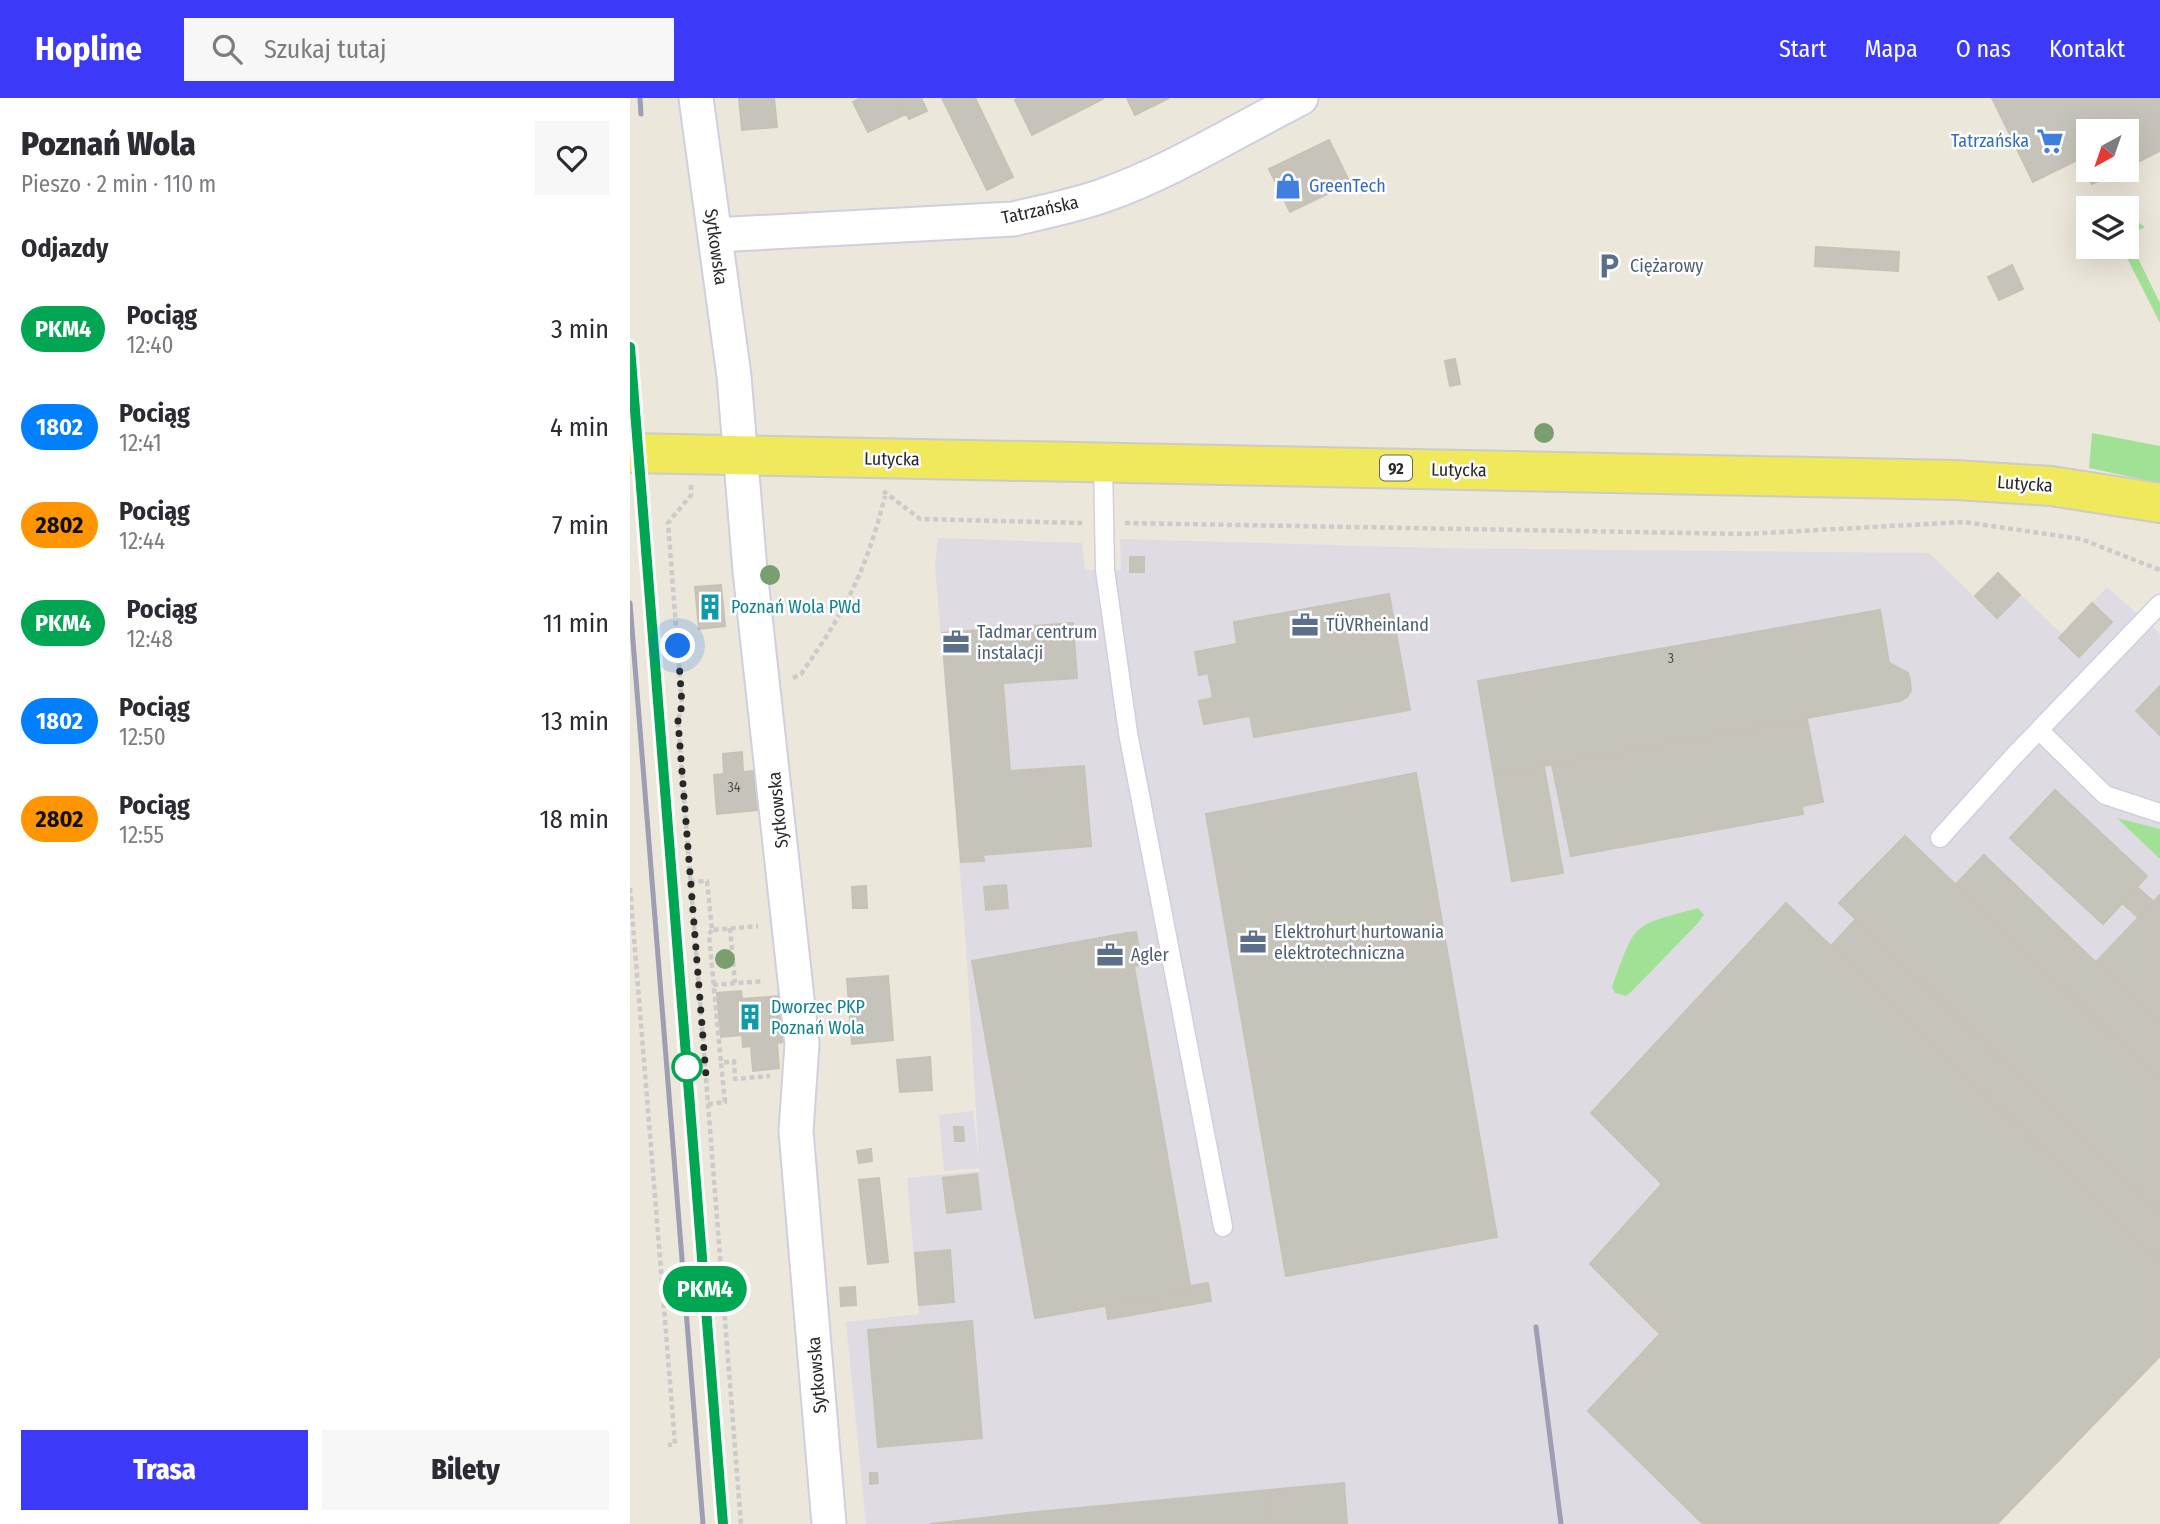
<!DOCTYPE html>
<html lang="pl">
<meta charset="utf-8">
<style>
:root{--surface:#fff;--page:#f7f7f7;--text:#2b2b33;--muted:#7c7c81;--accent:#3c3af8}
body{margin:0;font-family:"Fira Sans Condensed",sans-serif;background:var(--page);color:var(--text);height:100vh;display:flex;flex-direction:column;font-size:26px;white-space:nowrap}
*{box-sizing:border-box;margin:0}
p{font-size:23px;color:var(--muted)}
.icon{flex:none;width:38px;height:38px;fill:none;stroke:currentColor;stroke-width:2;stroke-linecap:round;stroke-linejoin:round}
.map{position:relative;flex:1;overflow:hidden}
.panel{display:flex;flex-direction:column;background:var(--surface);width:630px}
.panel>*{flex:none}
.badge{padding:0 14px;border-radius:23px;font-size:24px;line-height:46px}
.needle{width:46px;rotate:220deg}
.tools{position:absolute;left:1446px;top:21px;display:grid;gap:14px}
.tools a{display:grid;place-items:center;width:63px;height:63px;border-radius:0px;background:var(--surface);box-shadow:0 7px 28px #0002;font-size:35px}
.you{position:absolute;width:35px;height:35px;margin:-18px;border:5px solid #fff;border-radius:50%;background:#1a73e8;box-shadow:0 0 0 10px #1a73e833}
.map>.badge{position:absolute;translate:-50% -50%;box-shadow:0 0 0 4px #fff}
h2{padding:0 21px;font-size:26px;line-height:63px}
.round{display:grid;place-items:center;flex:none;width:74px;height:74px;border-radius:0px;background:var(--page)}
.headline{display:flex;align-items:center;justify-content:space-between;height:119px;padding:0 21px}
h1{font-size:33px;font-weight:800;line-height:52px}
.cta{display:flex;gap:14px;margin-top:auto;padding:14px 21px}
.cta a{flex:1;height:80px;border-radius:0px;background:var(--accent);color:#fff;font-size:28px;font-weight:800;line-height:80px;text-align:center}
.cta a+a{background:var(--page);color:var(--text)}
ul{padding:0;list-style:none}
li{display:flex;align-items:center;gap:21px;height:98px;padding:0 21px}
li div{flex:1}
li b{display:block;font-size:26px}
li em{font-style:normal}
li .badge{min-width:77px;font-weight:700;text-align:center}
header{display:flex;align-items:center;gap:42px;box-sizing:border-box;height:98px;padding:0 35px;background:var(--accent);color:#fff}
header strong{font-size:33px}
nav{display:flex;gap:38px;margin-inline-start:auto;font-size:24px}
.search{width:490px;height:63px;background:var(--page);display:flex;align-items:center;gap:18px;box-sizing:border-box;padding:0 24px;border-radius:0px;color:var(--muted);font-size:26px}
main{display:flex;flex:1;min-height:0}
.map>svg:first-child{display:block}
.industrial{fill:#dfdbe3}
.green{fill:#a1e196}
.building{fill:#c6c3ba;stroke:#c6c3b4;stroke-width:2}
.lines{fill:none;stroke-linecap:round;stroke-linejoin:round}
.lane-casing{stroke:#cfcfe1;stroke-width:21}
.street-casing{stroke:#cfcfe1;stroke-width:37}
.primary-casing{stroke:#cbcbcb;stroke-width:42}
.path{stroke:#cbcbcb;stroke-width:4.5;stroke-dasharray:5 3.5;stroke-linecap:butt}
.lane{stroke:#fff;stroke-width:18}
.street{stroke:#fff;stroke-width:33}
.primary{stroke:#efe95b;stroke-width:38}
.rail{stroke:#9e9db3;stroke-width:5}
.tree{fill:#799e70}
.line-casing{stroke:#fff;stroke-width:16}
.line{stroke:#00a651;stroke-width:10}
.walk{stroke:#282828;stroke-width:7;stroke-dasharray:0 12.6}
.stop-dot{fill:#fff;stroke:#00a651;stroke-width:3.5}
.labels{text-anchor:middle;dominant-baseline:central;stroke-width:5;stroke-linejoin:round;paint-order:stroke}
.number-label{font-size:14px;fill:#504f4c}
.shield{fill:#fff;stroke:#686868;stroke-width:2}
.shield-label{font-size:16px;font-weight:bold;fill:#282828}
.shop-label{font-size:18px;fill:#366cbe;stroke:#fff;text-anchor:end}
.street-label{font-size:18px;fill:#282828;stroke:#fff}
.service-label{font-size:18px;fill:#4e5e75;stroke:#fff;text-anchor:start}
.culture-label{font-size:18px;fill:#0d838f;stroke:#fff;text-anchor:start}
</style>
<header>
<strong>Hopline</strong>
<div class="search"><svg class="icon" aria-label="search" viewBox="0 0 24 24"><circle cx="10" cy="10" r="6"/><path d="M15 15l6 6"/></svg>Szukaj tutaj</div>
<nav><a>Start</a><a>Mapa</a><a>O nas</a><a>Kontakt</a></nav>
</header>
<main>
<section class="panel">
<div class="headline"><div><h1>Poznań Wola</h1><p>Pieszo · 2 min · 110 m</p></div><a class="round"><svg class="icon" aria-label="heart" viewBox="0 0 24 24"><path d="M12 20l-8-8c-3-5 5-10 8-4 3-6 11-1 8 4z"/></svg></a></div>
<h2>Odjazdy</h2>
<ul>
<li><span class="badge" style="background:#00a651;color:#fff">PKM4</span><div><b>Pociąg</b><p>12:40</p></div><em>3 min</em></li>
<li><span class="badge" style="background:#0080ff;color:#fff">1802</span><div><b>Pociąg</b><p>12:41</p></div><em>4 min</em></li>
<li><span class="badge" style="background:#ff9500;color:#111">2802</span><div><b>Pociąg</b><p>12:44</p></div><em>7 min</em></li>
<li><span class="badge" style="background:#00a651;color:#fff">PKM4</span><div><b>Pociąg</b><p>12:48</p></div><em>11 min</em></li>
<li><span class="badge" style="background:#0080ff;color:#fff">1802</span><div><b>Pociąg</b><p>12:50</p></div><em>13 min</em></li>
<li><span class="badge" style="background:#ff9500;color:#111">2802</span><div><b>Pociąg</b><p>12:55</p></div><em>18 min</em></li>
</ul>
<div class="cta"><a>Trasa</a><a>Bilety</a></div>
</section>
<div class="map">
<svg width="1530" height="1426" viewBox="0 0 1530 1426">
<rect width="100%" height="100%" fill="#ebe7da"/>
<!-- industrial -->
<path class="industrial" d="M308,440L452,445L455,472H491L490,441L804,450L1299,455L1344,498L1368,475L1432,536L1477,489L1530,536V1258L1367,1426H236L216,1224L289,1216L277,1080L350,1073L349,1070L314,1073L309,1017L343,1013L349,1064L336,847L305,468Z"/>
<!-- green -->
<path class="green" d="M1505,122L1515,129L1497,138L1530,205V225L1493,152L1474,161L1468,149H1496V125Z
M1462,335L1530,348V385L1459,370Z
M1487,720L1530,731V761Z
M1068,810L1074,817L1068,825L1003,892L996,898L985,895L982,889C1007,822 1000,829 1068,810Z"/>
<!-- building -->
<path class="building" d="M109,0H144L147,29L112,32Z
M231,0H268L276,16L238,34L223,4Z
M268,0H291L297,13L279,21Z
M312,0H345L383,79L357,92Z
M389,0H473V1L402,37L385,2Z
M497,0H539L505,17Z
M1362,0H1530V53L1496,70V33H1458V72H1492L1462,86L1449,61L1403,84Z
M699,42L720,85L660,114L639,71Z
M1186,149L1269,154L1268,173L1185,168Z
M1382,167L1393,191L1369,202L1358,179Z
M825,261L830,286L820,288L815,263Z
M500,459H514V474H500Z
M1368,475L1390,497L1367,520L1345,498Z
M91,487L95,528L69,531L65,489Z
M759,496L780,612L624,639L620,618L574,626L569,603L583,600L578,575L569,577L565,554L607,546L604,524Z
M1462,505L1482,524L1449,559L1429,540Z
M1250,512L1259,565L1278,575L1280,583L1281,592L1277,599L1270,603L864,677L848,583Z
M443,525L447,580L373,585L380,673L454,668L461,748L353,757L354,763L331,764L312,535Z
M1530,588V637L1506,613Z
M1177,621L1193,704L1172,708L1173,716L941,758L922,667Z
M112,654L113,674L123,673L127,712L87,716L84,677L94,676L93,656Z
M914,669L933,775L882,783L864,677Z
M786,675L867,1139L656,1178L576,716Z
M1425,692L1517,778L1473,826L1380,740Z
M1275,738L1530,983V1114L1209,805Z
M1354,757L1530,926V983L1325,787Z
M376,787L378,810L356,812L354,789Z
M236,788L237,810H223L222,789Z
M1507,789L1524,804L1509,820L1492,805Z
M1530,797V926L1466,864Z
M1156,805L1530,1164V1258L1367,1426H1073L958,1313L1030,1236L960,1166L1032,1086L961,1015Z
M1225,822L1530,1114V1164L1201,848Z
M506,834L512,867L504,868L498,835Z
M498,835L561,1193L405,1220L342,863Z
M258,878L263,942L222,946L217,881Z
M111,893L112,901L150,898L154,944L147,945L149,970L123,973L121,948L113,949L112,937L91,939L87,895Z
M300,959L302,992L270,994L267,962Z
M324,1029H333L334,1043H325Z
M241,1051L242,1063L229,1065L227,1053Z
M347,1076L351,1111L317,1115L313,1080Z
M249,1080L258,1164L238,1166L229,1082Z
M320,1152L324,1204L289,1207L285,1155Z
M578,1185L581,1203L478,1221L476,1208L561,1193L560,1188Z
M225,1189L226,1207L211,1208L210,1190Z
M342,1223L352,1340L248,1349L238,1232Z
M240,1375H247L248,1385L240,1386Z
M714,1385L717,1426H641L638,1392Z
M638,1392L641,1426H398L397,1415Z
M397,1415L398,1426H300Z"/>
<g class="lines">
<!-- lane casing -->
<g class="lane-casing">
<path id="lane" d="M473,365L475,472L498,635L593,1129
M1410,633L1475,697L1530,715
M1310,740L1383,659L1530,506"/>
</g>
<!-- street casing -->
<g class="street-casing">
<path id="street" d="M66,0L104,278L120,473L172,946L166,1033L199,1426
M85,137L383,121C413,114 443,108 472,98C541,74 606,33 671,0"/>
</g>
<!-- primary casing -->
<g class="primary-casing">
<path id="primary" d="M0,355L1326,382L1421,388L1530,405"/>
</g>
<!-- path -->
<path class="path" d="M61,387V397L38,425L52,607L48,623L111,1426
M253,393L290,421L452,425
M495,425L1116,436L1334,424L1451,441L1530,472
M163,580L171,576C216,512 236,473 255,398
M60,784L77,783L82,832L128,828
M0,790L45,1346L38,1347
M100,830L105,885
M82,832L79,836L91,965
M83,887L134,883
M78,1006L95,1004L91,965L104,963L105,981L140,978"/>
<!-- lane -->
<use href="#lane" class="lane"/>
<!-- street -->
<use href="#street" class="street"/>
<!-- primary -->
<use href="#primary" class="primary"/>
<!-- rail -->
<path class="rail" d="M10,0L11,16
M0,248L93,1426
M0,505L73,1426
M906,1229L931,1426"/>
</g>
<!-- trees -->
<g class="tree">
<circle cx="914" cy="335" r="10"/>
<circle cx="140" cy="477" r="10"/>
<circle cx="95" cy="861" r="10"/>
</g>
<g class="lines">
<!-- line casing -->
<g class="line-casing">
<path id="line" d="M0,249L93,1426"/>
</g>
<!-- line -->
<use href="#line" class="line"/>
<!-- walk -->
<path class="walk" d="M48,548L52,607L48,623L76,978L57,969"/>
</g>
<!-- icons -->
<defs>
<g id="supermarket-bare" transform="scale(2.1)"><path d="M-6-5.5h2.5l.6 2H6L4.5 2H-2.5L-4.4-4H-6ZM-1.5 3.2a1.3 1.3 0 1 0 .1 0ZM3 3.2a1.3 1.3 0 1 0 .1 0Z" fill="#3f7fe0" stroke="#fff" stroke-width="2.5" paint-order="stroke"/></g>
<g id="shop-bare" transform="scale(2.1)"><path d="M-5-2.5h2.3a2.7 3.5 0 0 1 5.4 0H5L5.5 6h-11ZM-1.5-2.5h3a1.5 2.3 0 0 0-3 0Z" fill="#3f7fe0" stroke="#fff" stroke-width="2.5" paint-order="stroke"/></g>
<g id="parking-bare" transform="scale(2.1)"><path d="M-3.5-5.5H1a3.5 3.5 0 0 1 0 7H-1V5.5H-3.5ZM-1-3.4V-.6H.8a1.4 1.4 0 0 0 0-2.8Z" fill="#5c6f8a" stroke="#fff" stroke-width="2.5" paint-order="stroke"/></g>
<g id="building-bare" transform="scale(2.1)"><path d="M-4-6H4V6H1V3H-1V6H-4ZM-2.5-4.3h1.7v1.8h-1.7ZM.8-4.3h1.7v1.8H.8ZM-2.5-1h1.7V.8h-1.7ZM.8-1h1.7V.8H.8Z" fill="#0f9aa8" stroke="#fff" stroke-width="2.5" paint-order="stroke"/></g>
<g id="office-bare" transform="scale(2.1)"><path d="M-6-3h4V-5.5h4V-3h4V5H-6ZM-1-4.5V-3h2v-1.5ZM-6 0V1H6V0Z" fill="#5c6f8a" stroke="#fff" stroke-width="2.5" paint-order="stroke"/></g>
</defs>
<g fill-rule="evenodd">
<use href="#supermarket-bare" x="1420" y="43"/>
<use href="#shop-bare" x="658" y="88"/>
<use href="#parking-bare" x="979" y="168"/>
<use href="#building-bare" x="80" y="509"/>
<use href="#office-bare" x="675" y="527"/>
<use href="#office-bare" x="326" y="544"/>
<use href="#office-bare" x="623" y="844"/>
<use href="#office-bare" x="480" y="857"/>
<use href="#building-bare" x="120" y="919"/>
</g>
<!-- markers -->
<circle class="stop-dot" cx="57" cy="969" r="14"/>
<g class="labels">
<!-- number labels -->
<g class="number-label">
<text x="1041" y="560">3</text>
<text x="104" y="689">34</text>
</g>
<!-- shield labels -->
<rect class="shield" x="750" y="357.5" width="32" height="25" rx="5"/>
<g class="shield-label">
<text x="766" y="370">92</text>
</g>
<!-- shop labels -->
<g class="shop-label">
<text x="1399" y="43">Tatrzańska</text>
<text x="679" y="88" text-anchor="start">GreenTech</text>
</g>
<!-- street labels -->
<g class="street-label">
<text transform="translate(410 112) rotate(-12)">Tatrzańska</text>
<text transform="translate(86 149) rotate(82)">Sytkowska</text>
<text transform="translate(262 361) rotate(1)">Lutycka</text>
<text transform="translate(829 372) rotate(1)">Lutycka</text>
<text transform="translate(1395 386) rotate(4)">Lutycka</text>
<text transform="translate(148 712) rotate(-96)">Sytkowska</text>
<text transform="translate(187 1277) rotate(-95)">Sytkowska</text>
</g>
<!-- service labels -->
<g class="service-label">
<text x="1000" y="168">Ciężarowy</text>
<text x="696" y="527">TÜVRheinland</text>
<text x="347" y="534">Tadmar centrum<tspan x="347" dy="21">instalacji</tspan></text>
<text x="644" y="834">Elektrohurt hurtowania<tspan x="644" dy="21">elektrotechniczna</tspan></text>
<text x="501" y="857">Agler</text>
</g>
<!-- culture labels -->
<g class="culture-label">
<text x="101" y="509">Poznań Wola PWd</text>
<text x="141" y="909">Dworzec PKP<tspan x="141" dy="21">Poznań Wola</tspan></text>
</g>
</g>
</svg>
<div class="tools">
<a><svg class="needle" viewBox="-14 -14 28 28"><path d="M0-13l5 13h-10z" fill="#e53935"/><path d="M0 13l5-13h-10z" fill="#7c7c81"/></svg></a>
<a><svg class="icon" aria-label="layers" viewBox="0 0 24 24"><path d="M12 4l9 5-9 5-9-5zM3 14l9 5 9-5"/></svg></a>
</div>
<div class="you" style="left:48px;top:548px"></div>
<b class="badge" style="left:75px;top:1191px;background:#00a651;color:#fff">PKM4</b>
</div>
</main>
